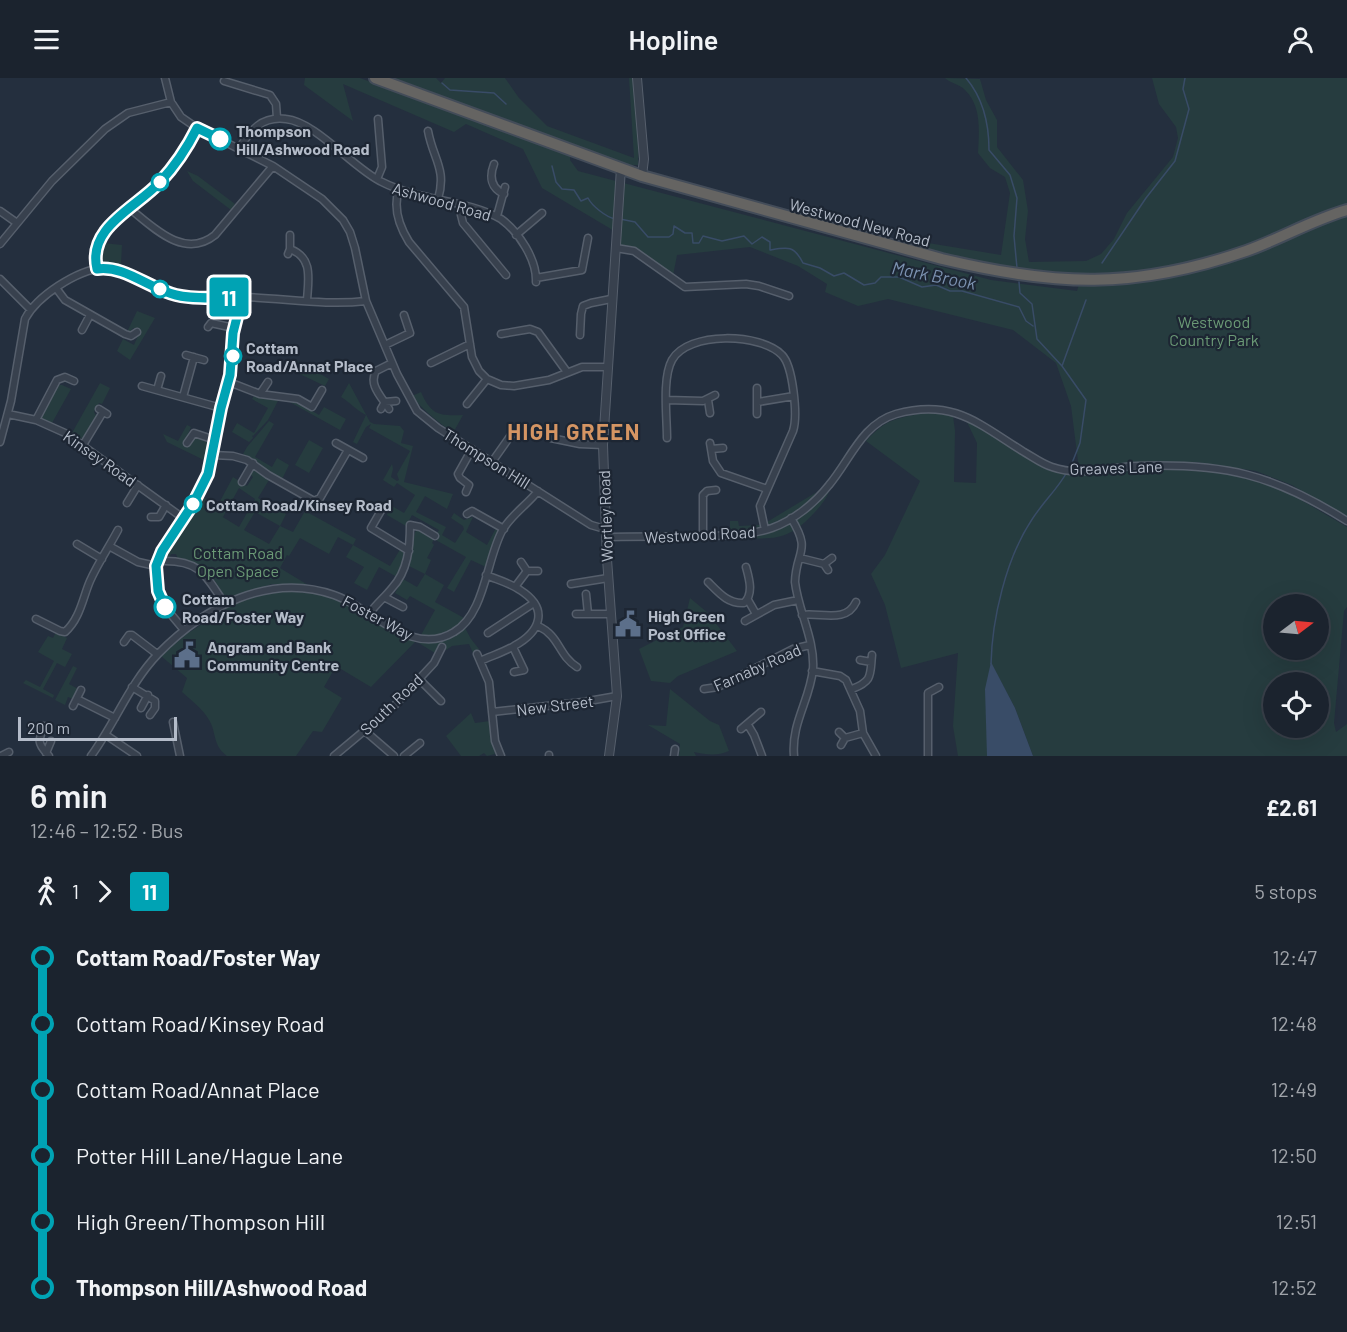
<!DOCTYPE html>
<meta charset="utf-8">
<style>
:root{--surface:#1b232e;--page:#282f3a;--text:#f1f3f6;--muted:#a0a4aa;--line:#39404a}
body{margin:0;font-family:Barlow,sans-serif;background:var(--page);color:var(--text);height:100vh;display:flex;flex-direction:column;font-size:22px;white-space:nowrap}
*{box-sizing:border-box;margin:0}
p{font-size:20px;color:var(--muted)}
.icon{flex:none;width:33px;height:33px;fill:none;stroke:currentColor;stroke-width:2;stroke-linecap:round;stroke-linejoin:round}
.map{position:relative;height:678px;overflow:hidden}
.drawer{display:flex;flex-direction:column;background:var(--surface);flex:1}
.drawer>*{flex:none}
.badge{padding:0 12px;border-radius:4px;font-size:21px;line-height:39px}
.needle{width:39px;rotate:74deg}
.fabs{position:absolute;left:1263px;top:516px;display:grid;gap:12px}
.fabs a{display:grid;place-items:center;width:66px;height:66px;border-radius:50%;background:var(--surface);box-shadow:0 6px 24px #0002,0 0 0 2px var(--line);font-size:30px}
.scale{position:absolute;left:18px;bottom:15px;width:159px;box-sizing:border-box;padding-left:6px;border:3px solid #b4bcc9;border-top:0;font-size:16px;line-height:21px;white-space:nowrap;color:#b4bcc9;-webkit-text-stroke:4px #1d2633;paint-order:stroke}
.map>.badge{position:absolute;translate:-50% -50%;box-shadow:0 0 0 3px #fff}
.legs{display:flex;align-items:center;gap:9px;height:66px;padding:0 30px;font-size:20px}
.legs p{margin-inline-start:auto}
.head{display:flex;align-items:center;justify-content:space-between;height:102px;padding:0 30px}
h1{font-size:33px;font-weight:600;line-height:45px}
ul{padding:0 30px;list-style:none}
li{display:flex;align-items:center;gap:21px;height:66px;font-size:22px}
li i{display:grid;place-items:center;width:9px;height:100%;margin:0 8px;background:currentColor}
li i::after{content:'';width:15px;height:15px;margin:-8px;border:4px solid;border-radius:50%;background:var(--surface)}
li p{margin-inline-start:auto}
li:first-child i{background:linear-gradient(#0000 50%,currentColor 0)}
li:last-child i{background:linear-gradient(currentColor 50%,#0000 0)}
header{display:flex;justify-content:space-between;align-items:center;height:78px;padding:0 30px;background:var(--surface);font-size:27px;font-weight:600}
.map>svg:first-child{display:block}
.green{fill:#263c3f;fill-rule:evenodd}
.water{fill:#394c67}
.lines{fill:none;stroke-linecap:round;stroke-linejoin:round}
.stream{stroke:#394c67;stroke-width:1.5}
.minor-casing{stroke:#565f6c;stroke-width:9}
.tertiary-casing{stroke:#565f6c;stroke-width:10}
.trunk-casing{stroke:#434c59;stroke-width:14}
.minor{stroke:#38414e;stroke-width:6}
.tertiary{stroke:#38414e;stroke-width:8}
.trunk{stroke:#656462;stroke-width:10}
.line-1-casing{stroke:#fff;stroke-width:14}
.line-1{stroke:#00a3b4;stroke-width:9}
.stop-1-dot{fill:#fff;stroke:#00a3b4;stroke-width:3}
.labels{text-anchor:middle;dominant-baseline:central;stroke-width:4.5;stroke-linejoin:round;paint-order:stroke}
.stop-label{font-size:16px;font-weight:bold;fill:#b4bcc9;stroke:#1d2633;text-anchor:start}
.street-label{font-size:16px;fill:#b4bcc9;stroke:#1d2633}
.park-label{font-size:16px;fill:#6b9a76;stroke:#1d2633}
.poi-label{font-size:16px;font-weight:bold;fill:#b4bcc9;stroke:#1d2633;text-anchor:start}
.water-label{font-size:18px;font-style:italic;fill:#7c92b1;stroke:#1d2633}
.district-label{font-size:22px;font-weight:bold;letter-spacing:1.5px;fill:#d59563;stroke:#1d2633}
</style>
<header><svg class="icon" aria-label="menu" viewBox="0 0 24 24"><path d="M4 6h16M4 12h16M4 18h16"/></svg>Hopline<svg class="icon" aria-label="person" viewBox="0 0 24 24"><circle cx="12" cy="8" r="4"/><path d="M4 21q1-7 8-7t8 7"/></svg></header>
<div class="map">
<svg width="1347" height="678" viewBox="0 0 1347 678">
<rect width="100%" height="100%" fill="#242f3e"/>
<!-- green -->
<path class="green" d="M305,0H360L570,78V82L578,93L991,202L1077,213L1081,200C1016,193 954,179 891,163L910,162L1001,177L1010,115L1005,99L990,90L978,75C979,54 982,28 965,12C960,6 951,6 945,0L980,1L986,22L997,42V69L1023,102L1028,133L1025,161L1029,184L1086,183L1101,176L1114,161L1127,135L1173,79L1178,60L1176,49L1159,26L1152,0H1347V440L1292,407L1256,393L1196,384H1137L1079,391L1071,328L1056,285L1013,252L888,221L858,228L825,214L827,206L798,188L750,169L677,177L673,198L639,172L619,166L611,151L542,110L523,71L466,46L454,54L343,6L353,43L304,7Z
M394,0H436L441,5L445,0H505L519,20L547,48L634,80L629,0H633L639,58L638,87H629L473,33L472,29Z
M187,93L198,98L235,126L231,132L193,103Z
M103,165L122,167L121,186L101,185V176Z
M137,233L155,240L130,282L117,273L123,261L134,267L140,253L133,250L131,253L127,254Z
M294,281L329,301L325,308L289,291Z
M100,305L110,310L102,326L99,325L94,334L97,339L96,342L94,341L83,360L78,361L72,355Z
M349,305L370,344L374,346L400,348L404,353L401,365L413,368L404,404L453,416L447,431L425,418L416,434L446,449L442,457L455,465L464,451L463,448L451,440L454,435L464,442L473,439L466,454L487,467L496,450L499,453L486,489L471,482L454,514L447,510L466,479L434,461L432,465L434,467L427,480L431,482L425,496L444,507L435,524L464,540C452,554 439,560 421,557L435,532L410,518L407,522L395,515L403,501L417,509L425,496L409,488L415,454L418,452L434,460L439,452L412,437L406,448L387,437L388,434L383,431L387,425L404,435L415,417L397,405L394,409L383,402L392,386L393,391L391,399L397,403L399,402L397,396L410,373L369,350L371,346L366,349L357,366L353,364L366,337C356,332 351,325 341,319Z
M58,307H62L71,311L52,345L41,340V338Z
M421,314C431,337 439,338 463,337L453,355C438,343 424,334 412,318Z
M254,318L279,321L268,342L253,358L252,357L253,360L249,364L232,354L237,345L254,355L268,330L252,321Z
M288,321L299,325L319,337L324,329L346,341L340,352L286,322Z
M928,334L953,338L955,353L954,404L976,405L977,365L966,342L1048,392L1075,397L1135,391H1192L1253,400L1296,419L1347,449V529L1344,533L1334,645L1336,654L1347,646V678H1033L1015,630L991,585L987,678H958L953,648L958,575L901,590L885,527L871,496L885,477L920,403L866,363C888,339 897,341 928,334ZM1274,526H1318V572H1274ZM1274,604H1318V650H1274Z
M269,343L274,346L255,379L272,389L277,380L289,387L282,401L243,376L247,369Z
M187,347L191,349L184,365L188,367L194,358H197L211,366L204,397L202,396L206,383L167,364L163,356L178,363Z
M309,362L323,370L309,395L295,387Z
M253,391L269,402L258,420L286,436L280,448L293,454L305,433L356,461L353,467L390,488L401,470L405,478L397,499L379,489L367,512L354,505L364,489L346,479L353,467L338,459L329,476L300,460L289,478L287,477L280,490L308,507L272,506L226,520L210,496L191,484L178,481L176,476H171L169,480L163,479L201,418L218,427L233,399L247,408L253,399L250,396ZM239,410L255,421L239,449L221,438L223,439ZM255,434L280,448L269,466L244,452Z
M830,410C828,419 822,426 816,433C792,459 780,462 745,460C780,453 808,437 830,410Z
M815,415L816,417C788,443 764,450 727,456L730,453V443H738L739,448L759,447L767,444Z
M273,513L315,515L337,521L415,564L371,609L336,588L324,609L342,620L322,654L313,653L296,678H227C215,669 216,660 212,648C207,634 193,624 182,614L187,600L161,578L189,554H190L239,522Z
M690,520L708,535L737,573L678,598L670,605L651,603L639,571L683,549Z
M465,550L471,561L479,571L473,575L469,566L452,568L446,572V566L441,565L435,575L417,564C437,567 449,560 465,550Z
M56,554L67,560L62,571L72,576L65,589L57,585L43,611L54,617L53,620L23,605L26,602L40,609L54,583L38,574L48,558L53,560Z
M73,588L77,590L69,606L80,612L75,622L68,619L65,627L55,622Z
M670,611L710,643L719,647L729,673C718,678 707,677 694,674L696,678H679L680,666L648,647L666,648Z
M471,635L475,645L490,643L495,676L487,678L484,675L479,678H461L446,658Z"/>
<!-- water -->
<path class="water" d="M991,584L1015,630L1033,678H987L985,611Z"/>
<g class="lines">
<!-- stream -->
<path class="stream" d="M966,0C983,20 989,46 989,72L1010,97L1017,120L1014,158L1017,190
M442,5L450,12L494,15L506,26
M552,88L556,104L562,111L574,112L581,123L588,120C592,128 606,139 615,141
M620,141L635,144L648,159H669L673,156L674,148L685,155H692L693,165H699L703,158L722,163L744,158L752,166L762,159L770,164V172C787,169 794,167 803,185L820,190L834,198L844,195L864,207L875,205L881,199H899L922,209L936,207L950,213H962L1019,229L1026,243L1033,248
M1102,185L1146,120L1175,83L1189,31L1183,11L1185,0
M1019,204L1020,215L1032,226L1037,261L1062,288L1086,322L1080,365L1070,390
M1062,288L1086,222
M991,586C992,541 1006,481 1031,443C1042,425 1057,412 1067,394"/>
<!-- minor casing -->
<g class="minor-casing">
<path id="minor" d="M165,0L171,24L181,39L197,50L273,88L322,121L343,142L350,154L355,170L366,223L397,296L417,333L438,350L591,447L605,451
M224,3L270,17L276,26L277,40
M428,53C433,81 447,91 438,121
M239,71C250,52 262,38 286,41C316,44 354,91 382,104C419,123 465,121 501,141C519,154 537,182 536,204
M494,86C489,99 491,110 504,116
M377,101L382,89L378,41
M399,111C393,129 399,148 409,164L464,229L472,279L479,293L487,301L501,307L514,308L549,302L582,289H607
M463,128L461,137L463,145L506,197
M129,130C153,149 184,182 215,157L273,88
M0,133L17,145
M497,138L505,109
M516,157L542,135
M0,166L52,103L105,51L128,35L171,24
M616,170L634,173L685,209L746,206L759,208L789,218
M290,171C314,180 308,202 307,223
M288,176L290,171V157
M97,191C87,149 136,129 160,104C175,88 187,70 197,50
M536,200L582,192L588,160
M0,201L30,231
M56,210L65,222L125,256L131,258L137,254
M208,249L211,245L234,250
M82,252L90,237
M501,256L530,251L538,254L567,294
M580,257L581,236L583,228L591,225L611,221
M385,267L410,255L404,237
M186,277L204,282
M431,285L470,266
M229,304L260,316L298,321L312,329L322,312
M142,308L221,330
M757,310V336
M157,312L161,298
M260,316L268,304
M183,319L194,279
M667,322L703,323L715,317
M708,322L710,335
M758,324L794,318
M467,326L487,301
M99,331L107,336
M381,331L385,324L396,323
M389,331C382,319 368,307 376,293L392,285
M8,336L36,342L65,355L183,440
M36,342L57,302L65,299L74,303
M551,360L580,366L603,367
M667,360C667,339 662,300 672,282C688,253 761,255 782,277C793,288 798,338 793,353L760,428L765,452
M0,364L11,323L25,241C37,218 77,192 103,190C127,188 155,212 179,218C200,222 222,219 243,219C284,220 325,228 366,223
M187,365L194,355L215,362
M336,365L363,380
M710,365L713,383L721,395L767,411
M83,367L103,334
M711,371L723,370
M213,377L233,378L247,382L268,397L314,423L320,420L348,372
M492,384L511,357C521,351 530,353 540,356
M242,404L253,385
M466,414L469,407L460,400L458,396L472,371
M127,425L138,407
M382,431L371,450L409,473
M467,436L472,433L504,451
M151,439H159L166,427
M791,440C812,474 796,472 795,504C798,532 815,562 813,591C810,622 791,645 794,678
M703,458V417L707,413L716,412
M606,459C640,458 675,459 710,458C731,457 752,457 772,450C794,442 815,425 829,407C850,382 862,346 896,336C953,320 979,346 1024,374C1033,379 1042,386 1052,389C1080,399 1109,389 1137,388C1224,385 1273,396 1347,443
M77,466L102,481
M109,468L138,484L156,488
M800,480L824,486L828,492
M165,483C202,483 206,499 225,526
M824,486L832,480
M527,493H538
M708,504C719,515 728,526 744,525C754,516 749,500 746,489
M571,506L608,500
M515,509L527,493L521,484
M586,516L588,536
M384,519L403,529
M748,522L756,536
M370,535C376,526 385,519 392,510C408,493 410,469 410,447L420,449L435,458
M576,536H610
M802,537C820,534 846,546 856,524
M36,541L60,553L65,554C80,541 83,519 90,503C98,485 109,469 118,452
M745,543L774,527L798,522
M538,548C560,558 558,577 577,589
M184,552L169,534L159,517L156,488L162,473L195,422L208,396L221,330L230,297L233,255L242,219
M488,555L534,525
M124,564L129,557H132L157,576
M513,569L524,592L514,594
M477,576L489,604L495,663L501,678
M860,582L871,584
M480,583C491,578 504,574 514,568C540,554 550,531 520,512C510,505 498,502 486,497
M812,593L840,598L846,602L860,633L863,655L876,678
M419,601L441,623
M132,609L155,623V630L150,637
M704,611L718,609L793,571L810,567
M852,611C873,603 870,597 872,577
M77,621L115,640
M73,628L81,612
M141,630L148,617
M492,634L583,624L617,618
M173,644L180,678
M748,647L754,657L762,678
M44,648C38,663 37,665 49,678
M741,651L761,634
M365,653L394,678
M839,654L845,660L841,667
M106,657L137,678
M845,660L863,655
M46,675L51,663
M549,677V678
M1,678L9,674
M91,678C115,645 130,605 158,576C204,529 269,494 334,517C372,530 412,580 454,554C485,536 486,483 502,453C511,437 527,427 538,413
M334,678L395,627L434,585L442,569
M404,678L420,665
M674,678L675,671
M928,678V615L939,609"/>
</g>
<!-- tertiary casing -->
<g class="tertiary-casing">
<path id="tertiary" d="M637,0L644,81L642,98
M609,678L617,618L607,481L603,367L621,90"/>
</g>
<!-- trunk casing -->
<g class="trunk-casing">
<path id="trunk" d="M375,0L642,98L942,181C1055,208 1134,212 1246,173C1280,161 1312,142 1347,132"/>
</g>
<!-- minor -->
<use href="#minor" class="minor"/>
<!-- tertiary -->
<use href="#tertiary" class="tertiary"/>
<!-- trunk -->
<use href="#trunk" class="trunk"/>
</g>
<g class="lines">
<!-- line-1 casing -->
<g class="line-1-casing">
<path id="line-1" d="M165,529L158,513L156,488L162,473L193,426L208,396L221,330L230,297L233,255L242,219C221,219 197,222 176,217C149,211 125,187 97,191C87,149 136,130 160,104C175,88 187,70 197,50L220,61"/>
</g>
<!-- line-1 -->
<use href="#line-1" class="line-1"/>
</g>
<!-- icons -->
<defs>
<g id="civic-bare" transform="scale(2.07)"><path d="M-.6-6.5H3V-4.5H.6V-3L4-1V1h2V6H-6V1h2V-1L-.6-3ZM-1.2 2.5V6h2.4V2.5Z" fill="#5c6f8a" stroke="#1d2633" stroke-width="2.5" paint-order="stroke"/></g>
</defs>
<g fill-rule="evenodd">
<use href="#civic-bare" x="628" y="546"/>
<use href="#civic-bare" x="187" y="577"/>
</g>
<!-- markers -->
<g class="stop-1-dot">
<circle cx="220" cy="61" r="10"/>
<circle cx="160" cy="104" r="8"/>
<circle cx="160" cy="211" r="8"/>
<circle cx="233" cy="278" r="8"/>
<circle cx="193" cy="426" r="8"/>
<circle cx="165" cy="529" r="10"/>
</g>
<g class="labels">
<!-- stop labels -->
<g class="stop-label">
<text x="236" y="52">Thompson<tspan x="236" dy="18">Hill/Ashwood Road</tspan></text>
<text x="246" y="269">Cottam<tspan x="246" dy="18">Road/Annat Place</tspan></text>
<text x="206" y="426">Cottam Road/Kinsey Road</text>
<text x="182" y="520">Cottam<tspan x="182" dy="18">Road/Foster Way</tspan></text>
</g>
<!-- street labels -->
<g class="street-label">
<text transform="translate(442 123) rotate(16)">Ashwood Road</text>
<text transform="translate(860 144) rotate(15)">Westwood New Road</text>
<text transform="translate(100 380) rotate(35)">Kinsey Road</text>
<text transform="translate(487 380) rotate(32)">Thompson Hill</text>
<text transform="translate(1116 389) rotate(-2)">Greaves Lane</text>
<text transform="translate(605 438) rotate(-92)">Wortley Road</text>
<text transform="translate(700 456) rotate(-3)">Westwood Road</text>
<text transform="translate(378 539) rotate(28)">Foster Way</text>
<text transform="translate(757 589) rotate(-24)">Farnaby Road</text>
<text transform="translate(391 626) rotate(-44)">South Road</text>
<text transform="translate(555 627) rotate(-7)">New Street</text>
</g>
<!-- park labels -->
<g class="park-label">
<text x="1214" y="243">Westwood<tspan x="1214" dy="18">Country Park</tspan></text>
<text x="238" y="474">Cottam Road<tspan x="238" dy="18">Open Space</tspan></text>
</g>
<!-- poi labels -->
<g class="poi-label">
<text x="648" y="537">High Green<tspan x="648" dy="18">Post Office</tspan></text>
<text x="207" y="568">Angram and Bank<tspan x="207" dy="18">Community Centre</tspan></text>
</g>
<!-- water labels -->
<g class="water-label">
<text transform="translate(934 197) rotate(11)">Mark Brook</text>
</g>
<!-- district labels -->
<g class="district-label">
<text x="574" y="353">HIGH GREEN</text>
</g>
</g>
</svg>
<div class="fabs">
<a><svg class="needle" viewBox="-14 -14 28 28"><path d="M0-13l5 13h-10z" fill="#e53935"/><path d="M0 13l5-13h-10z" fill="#a0a4aa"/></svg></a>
<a><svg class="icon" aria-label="locate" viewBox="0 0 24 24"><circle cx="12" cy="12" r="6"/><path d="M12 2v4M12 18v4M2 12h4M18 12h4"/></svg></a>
</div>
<div class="scale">200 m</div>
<b class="badge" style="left:229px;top:219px;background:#00a3b4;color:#fff">11</b>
</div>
<section class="drawer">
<div class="head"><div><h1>6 min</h1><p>12:46 – 12:52 · Bus</p></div><b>£2.61</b></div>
<div class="legs"><svg class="icon" aria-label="walk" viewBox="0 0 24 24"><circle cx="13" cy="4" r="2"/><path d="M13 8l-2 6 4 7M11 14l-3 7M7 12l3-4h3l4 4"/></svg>1<svg class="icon" aria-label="forward" viewBox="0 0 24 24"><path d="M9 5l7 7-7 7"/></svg><b class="badge" style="background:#00a3b4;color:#fff">11</b><p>5 stops</p></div>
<ul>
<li><i style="color:#00a3b4"></i><b>Cottam Road/Foster Way</b><p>12:47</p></li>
<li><i style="color:#00a3b4"></i><span>Cottam Road/Kinsey Road</span><p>12:48</p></li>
<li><i style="color:#00a3b4"></i><span>Cottam Road/Annat Place</span><p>12:49</p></li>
<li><i style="color:#00a3b4"></i><span>Potter Hill Lane/Hague Lane</span><p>12:50</p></li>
<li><i style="color:#00a3b4"></i><span>High Green/Thompson Hill</span><p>12:51</p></li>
<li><i style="color:#00a3b4"></i><b>Thompson Hill/Ashwood Road</b><p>12:52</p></li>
</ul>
</section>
